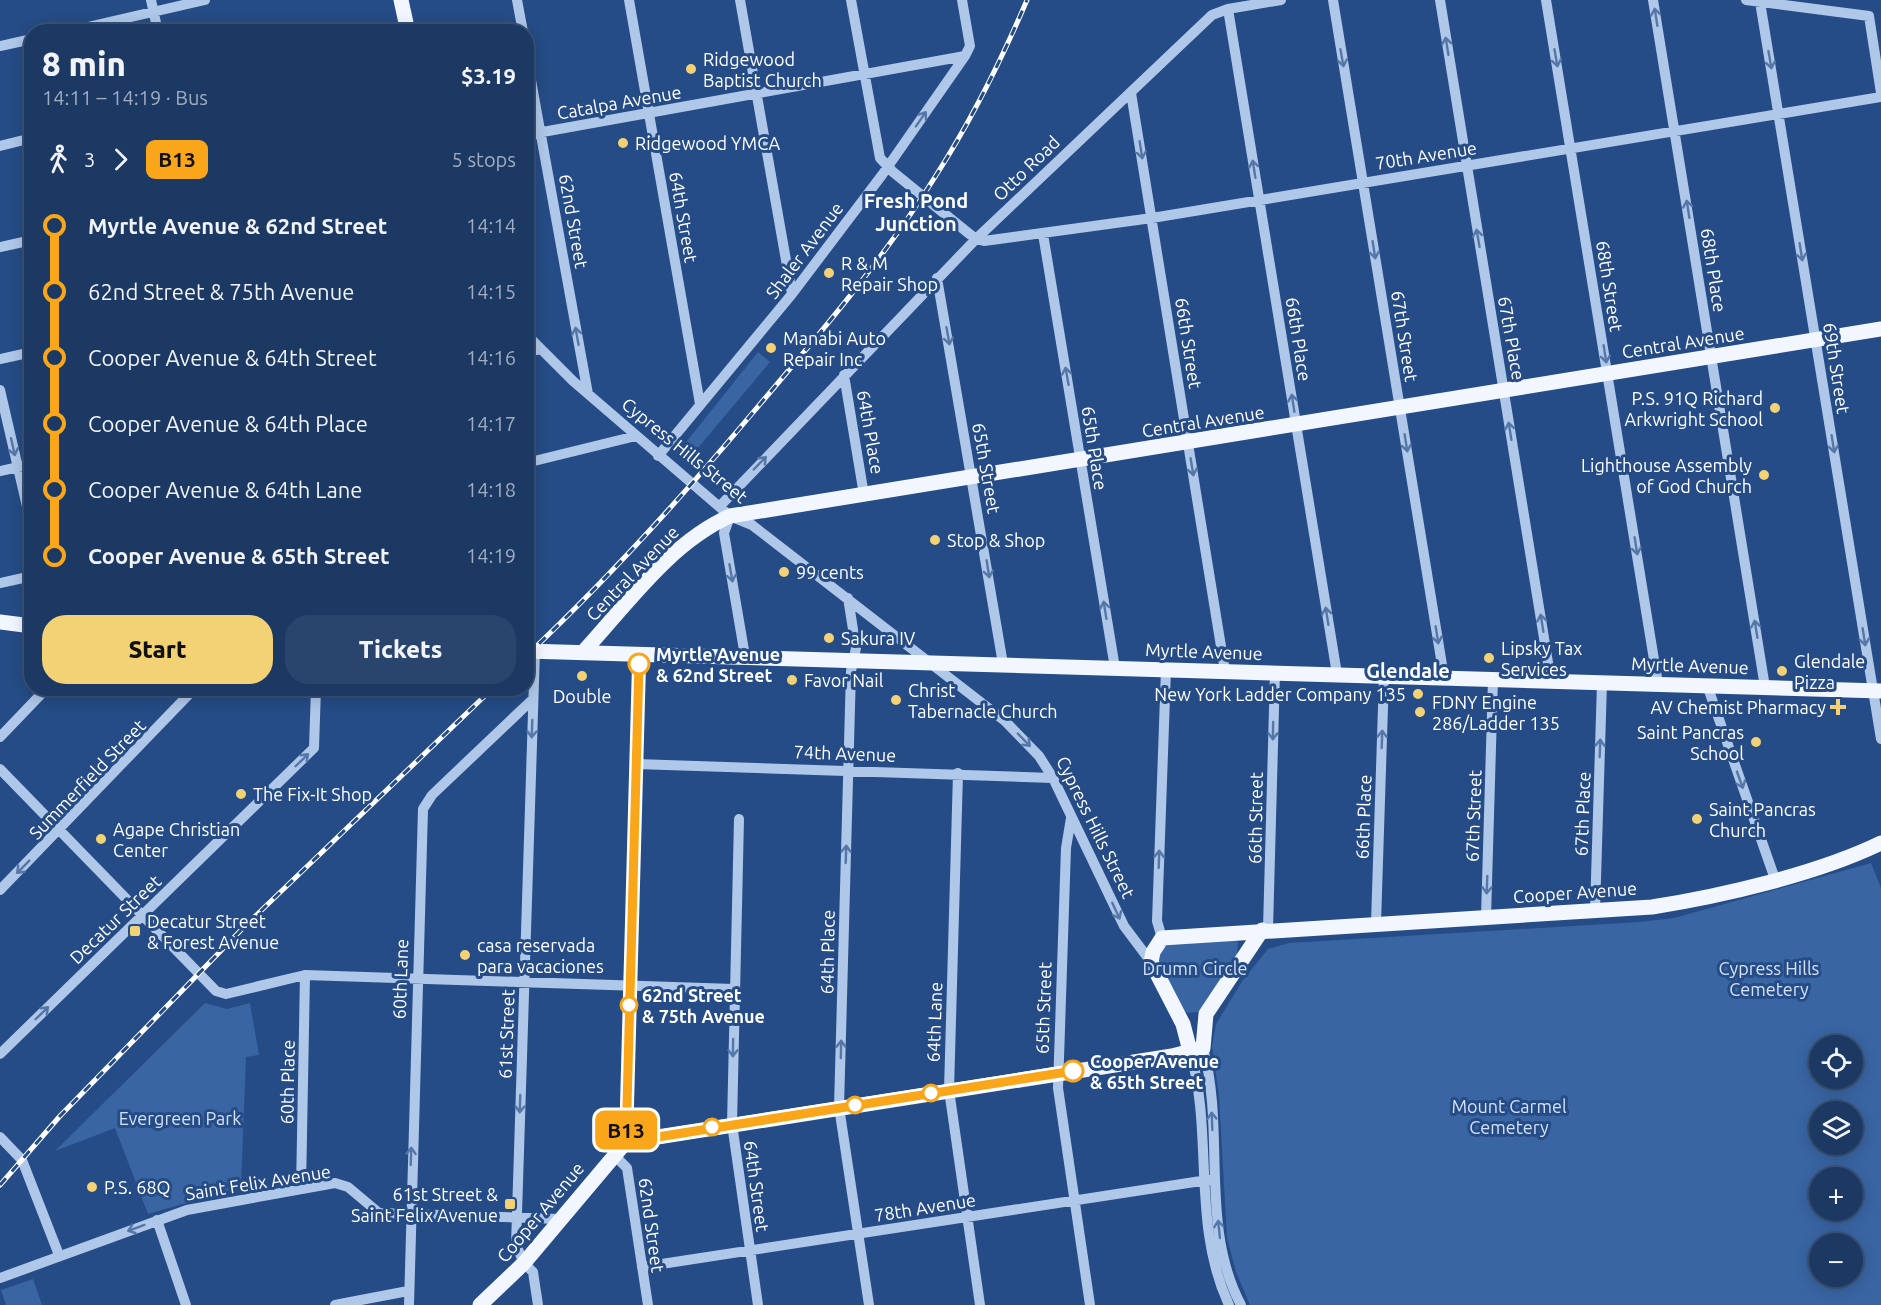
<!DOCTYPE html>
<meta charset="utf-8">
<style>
:root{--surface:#1c3964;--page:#29446d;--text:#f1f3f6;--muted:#a0acbf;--line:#3a5378;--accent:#f2d274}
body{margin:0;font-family:Ubuntu,sans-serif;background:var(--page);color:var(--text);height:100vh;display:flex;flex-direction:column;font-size:22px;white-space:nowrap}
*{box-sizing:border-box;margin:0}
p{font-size:20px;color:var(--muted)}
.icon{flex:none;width:33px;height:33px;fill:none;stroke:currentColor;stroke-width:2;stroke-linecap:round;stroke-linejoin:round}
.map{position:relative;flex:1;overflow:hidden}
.details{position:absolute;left:24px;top:24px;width:510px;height:672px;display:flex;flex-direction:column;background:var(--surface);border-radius:24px;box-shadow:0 3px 15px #0003,0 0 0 2px var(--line)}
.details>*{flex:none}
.badge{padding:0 12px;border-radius:9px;font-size:21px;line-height:39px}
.controls{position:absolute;left:1809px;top:1035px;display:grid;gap:12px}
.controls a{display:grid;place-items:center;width:54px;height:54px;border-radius:50%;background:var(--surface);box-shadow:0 3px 15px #0003,0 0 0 2px var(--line);font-size:30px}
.map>.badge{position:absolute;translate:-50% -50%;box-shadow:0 0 0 3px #fff}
.legs{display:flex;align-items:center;gap:9px;height:66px;padding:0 18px;font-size:20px}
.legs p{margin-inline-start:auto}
.headline{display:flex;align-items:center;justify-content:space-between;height:102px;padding:0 18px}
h1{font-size:33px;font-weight:800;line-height:45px}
.action{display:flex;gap:12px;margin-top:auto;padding:12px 18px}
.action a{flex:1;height:69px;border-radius:24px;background:var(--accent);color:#111;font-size:24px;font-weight:800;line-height:69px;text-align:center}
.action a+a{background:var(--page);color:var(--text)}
ul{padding:0 18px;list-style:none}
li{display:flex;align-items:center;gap:21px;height:66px;font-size:22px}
li i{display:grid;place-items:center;width:9px;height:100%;margin:0 8px;background:currentColor}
li i::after{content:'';width:15px;height:15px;margin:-8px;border:4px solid;border-radius:50%;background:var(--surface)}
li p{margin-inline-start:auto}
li:first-child i{background:linear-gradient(#0000 50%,currentColor 0)}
li:last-child i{background:linear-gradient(currentColor 50%,#0000 0)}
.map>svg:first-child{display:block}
.green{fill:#3965a3;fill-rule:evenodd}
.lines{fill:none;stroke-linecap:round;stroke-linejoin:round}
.minor{stroke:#afc7e8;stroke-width:10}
.major{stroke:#f2f6fe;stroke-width:15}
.rail-casing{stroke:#fff;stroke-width:5}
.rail{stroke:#254c86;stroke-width:3;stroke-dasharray:9;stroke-linecap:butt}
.oneway{stroke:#5577a8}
.line-1-casing{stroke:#fff;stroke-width:14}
.line-1{stroke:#faa61a;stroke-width:9}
.poi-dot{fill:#f2d274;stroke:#254c86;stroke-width:2}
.stop-1-dot{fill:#fff;stroke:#faa61a;stroke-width:3}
.labels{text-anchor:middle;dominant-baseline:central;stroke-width:6;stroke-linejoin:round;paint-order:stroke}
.poi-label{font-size:18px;fill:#fff;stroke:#254c86;text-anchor:start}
.street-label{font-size:18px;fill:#fff;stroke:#254c86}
.stop-label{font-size:18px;font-weight:bold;fill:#fff;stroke:#254c86;text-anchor:start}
.park-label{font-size:18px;fill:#d3e2f7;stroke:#254c86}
.neighbourhood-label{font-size:20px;font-weight:bold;fill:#fff;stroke:#254c86}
</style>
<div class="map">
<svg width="1881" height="1305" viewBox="0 0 1881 1305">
<rect width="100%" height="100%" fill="#254c86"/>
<!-- green -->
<path class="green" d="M758,352L770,362L687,461L672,449L677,442L683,446Z
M1871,863L1881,888V1305H1250L1236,1272L1227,1238L1219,1096L1212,1046L1216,1024L1243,980L1268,949L1289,943L1639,922L1674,918ZM1820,1046H1852V1078H1820ZM1820,1112H1852V1144H1820ZM1820,1178H1852V1210H1820ZM1820,1244H1852V1276H1820Z
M1226,935L1238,942L1237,956L1199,1012L1187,1013L1182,1009L1156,958L1160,945Z
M205,1003L227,1009L250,1003L259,1055L246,1057L241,1187L148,1214L115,1128L55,1151Z
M33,1279L42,1305H6L1,1290Z"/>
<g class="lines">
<!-- minor -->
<path class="minor" d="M151,0L158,32
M517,0L523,32
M629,0L700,404
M740,0L792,294
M851,0L880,158L893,172L967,232L976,239L984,241L1152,218L1881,97
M1333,0L1444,677
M1440,0L1551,681
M1546,0L1658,684
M1653,0L1765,687
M1746,0L1869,16L1881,93
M1760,2L1881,739
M1228,9L1337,674
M66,32L205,0
M0,46L32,39
M526,53L588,394
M1131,93L1225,671
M526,135L965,56
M0,146L32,138
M1043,234L1115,668
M0,247L32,240
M937,278L1003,664
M526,334L573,381L730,516L752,525L1005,721L1039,756L1053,778L1124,926L1151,962
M526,352L541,349
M0,359L32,352
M844,375L864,495
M0,390L32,528
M658,456L792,294L882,175L965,56L970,46L962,0
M526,463L636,436
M0,471L32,464
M720,506L976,239L1212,15L1228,9L1281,0
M730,516L724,533L745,656
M0,583L32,576
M848,598L856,648L851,671L839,1107L869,1305
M535,650L516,1245L524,1263L533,1272L538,1305
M1707,685L1775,879
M0,737L47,688
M636,764L1053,778
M0,769L216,991L226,994L305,975L734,989
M958,773L949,1090L980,1305
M1071,818L1066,848L1058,1088L1090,1305
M739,819L732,1124L758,1305
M0,890L195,688
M1595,911L1602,683
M1486,917L1493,679
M1376,923L1384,676
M1268,929L1275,672
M1162,938L1157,921L1166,669
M1203,1048C1226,1131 1199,1226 1241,1305
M1190,1051C1214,1134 1191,1224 1229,1305
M0,1054L314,748L316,688
M0,1137L22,1160L59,1255
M626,1142L639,653
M614,1155L627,1168L648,1305
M301,1189L305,975
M157,1220L186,1305
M642,1267L1214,1179
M0,1278L187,1210L335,1183L348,1187L379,1213L559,1219
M335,1305L408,1291
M409,1305L423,809L432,795L533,699"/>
<!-- major -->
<path class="major" d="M401,0L408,32
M0,622L32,626
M526,651L1881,691
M584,651C628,603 670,543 730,516L1881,329
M1190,1051L1183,1024L1151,962L1153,952L1162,938L1652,907C1722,896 1817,874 1881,843
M480,1305L524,1263L626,1142L1172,1056L1203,1048L1206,1014L1262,930"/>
<!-- rail casing -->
<g class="rail-casing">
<path id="rail" d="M526,656C608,579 683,496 755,410C818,336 883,260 935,177C971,121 1001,61 1027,0
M0,1185L60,1116L244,927L493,688"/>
</g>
<!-- rail -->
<use href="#rail" class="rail"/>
</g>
<!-- one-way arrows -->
<defs><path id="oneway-shaft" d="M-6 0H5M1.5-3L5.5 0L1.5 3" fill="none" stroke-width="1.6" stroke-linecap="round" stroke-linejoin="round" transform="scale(1.5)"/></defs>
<g class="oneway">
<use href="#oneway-shaft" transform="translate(1656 17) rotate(-99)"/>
<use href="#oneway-shaft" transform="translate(1447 46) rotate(-99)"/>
<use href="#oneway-shaft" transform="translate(1342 58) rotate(80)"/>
<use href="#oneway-shaft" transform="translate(1556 58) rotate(80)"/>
<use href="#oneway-shaft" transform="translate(1770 60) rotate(80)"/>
<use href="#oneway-shaft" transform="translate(921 119) rotate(-55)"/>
<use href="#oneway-shaft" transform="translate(1141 150) rotate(81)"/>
<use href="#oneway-shaft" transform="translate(1254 169) rotate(-99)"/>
<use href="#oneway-shaft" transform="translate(1688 209) rotate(-99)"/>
<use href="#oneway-shaft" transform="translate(1478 238) rotate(-100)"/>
<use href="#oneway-shaft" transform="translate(1374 250) rotate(81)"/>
<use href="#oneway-shaft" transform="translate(1801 252) rotate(81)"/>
<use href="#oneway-shaft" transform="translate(577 336) rotate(-100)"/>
<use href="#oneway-shaft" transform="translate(948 336) rotate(80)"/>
<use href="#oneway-shaft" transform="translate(1605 354) rotate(81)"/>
<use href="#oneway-shaft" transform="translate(1067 376) rotate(-100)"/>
<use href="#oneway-shaft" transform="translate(1293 403) rotate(-99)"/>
<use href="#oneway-shaft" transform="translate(1510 431) rotate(-99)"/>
<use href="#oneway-shaft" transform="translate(1406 443) rotate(81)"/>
<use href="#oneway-shaft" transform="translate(1833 444) rotate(81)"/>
<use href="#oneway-shaft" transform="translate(13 447) rotate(77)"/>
<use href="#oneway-shaft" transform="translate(760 463) rotate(-46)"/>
<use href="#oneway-shaft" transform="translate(1192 467) rotate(81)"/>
<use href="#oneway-shaft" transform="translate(1636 546) rotate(81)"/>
<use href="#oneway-shaft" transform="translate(988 569) rotate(81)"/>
<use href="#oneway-shaft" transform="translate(731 573) rotate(80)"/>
<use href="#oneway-shaft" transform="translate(1105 610) rotate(-99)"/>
<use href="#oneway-shaft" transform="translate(1327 616) rotate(-99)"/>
<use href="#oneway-shaft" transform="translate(1542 623) rotate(-99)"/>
<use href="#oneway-shaft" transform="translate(1756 629) rotate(-99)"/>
<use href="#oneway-shaft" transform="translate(1437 635) rotate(81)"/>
<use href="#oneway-shaft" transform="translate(1864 637) rotate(81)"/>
<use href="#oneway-shaft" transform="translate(532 729) rotate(92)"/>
<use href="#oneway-shaft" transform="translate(1273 731) rotate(91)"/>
<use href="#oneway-shaft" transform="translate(1382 739) rotate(-88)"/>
<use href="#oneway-shaft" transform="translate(1024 740) rotate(46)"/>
<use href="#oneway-shaft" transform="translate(1600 748) rotate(-88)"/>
<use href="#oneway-shaft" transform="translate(302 760) rotate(-44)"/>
<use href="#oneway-shaft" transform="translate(1740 780) rotate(70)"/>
<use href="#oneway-shaft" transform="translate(846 854) rotate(-88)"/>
<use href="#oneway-shaft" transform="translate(1159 859) rotate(-88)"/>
<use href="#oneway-shaft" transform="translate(23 867) rotate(135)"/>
<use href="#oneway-shaft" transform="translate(1487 885) rotate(92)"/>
<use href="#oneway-shaft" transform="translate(1116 911) rotate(65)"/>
<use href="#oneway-shaft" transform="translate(42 1013) rotate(-44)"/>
<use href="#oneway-shaft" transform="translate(733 1048) rotate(91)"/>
<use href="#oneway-shaft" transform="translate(841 1049) rotate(-89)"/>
<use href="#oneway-shaft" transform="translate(520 1104) rotate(92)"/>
<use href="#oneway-shaft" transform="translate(1212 1121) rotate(-92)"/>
<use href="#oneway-shaft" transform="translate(411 1156) rotate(-88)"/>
<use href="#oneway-shaft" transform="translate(136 1228) rotate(160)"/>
<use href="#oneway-shaft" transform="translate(1219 1229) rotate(-96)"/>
</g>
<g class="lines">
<!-- line-1 casing -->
<g class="line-1-casing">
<path id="line-1" d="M639,664L626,1142L1073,1071"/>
</g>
<!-- line-1 -->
<use href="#line-1" class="line-1"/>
</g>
<!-- markers -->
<g class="poi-dot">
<circle cx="691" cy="69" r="6"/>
<circle cx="623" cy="143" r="6"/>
<circle cx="829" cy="273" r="6"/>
<circle cx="771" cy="348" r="6"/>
<circle cx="1775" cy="408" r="6"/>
<circle cx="1764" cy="475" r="6"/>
<circle cx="935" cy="540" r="6"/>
<circle cx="784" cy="572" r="6"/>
<circle cx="829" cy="638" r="6"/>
<circle cx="1489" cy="658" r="6"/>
<circle cx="1782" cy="671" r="6"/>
<circle cx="582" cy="676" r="6"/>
<circle cx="792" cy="680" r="6"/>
<circle cx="1418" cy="694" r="6"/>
<circle cx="896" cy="700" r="6"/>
<path d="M1835 698h6v6h6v6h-6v6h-6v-6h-6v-6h6z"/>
<circle cx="1420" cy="712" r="6"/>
<circle cx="1756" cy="742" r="6"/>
<circle cx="241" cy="794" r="6"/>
<circle cx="1697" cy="819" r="6"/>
<circle cx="101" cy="839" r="6"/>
<rect x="129" y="925" width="12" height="12" rx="3"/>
<circle cx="465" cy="955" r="6"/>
<circle cx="92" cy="1187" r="6"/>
<rect x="504" y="1198" width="12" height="12" rx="3"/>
</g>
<g class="stop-1-dot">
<circle cx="639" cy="664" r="10"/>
<circle cx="629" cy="1005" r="8"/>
<circle cx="1073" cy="1071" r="10"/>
<circle cx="931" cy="1093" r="8"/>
<circle cx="855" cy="1105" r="8"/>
<circle cx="712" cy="1127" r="8"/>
</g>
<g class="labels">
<!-- poi labels -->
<g class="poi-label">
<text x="703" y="59">Ridgewood<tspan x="703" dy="21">Baptist Church</tspan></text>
<text x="635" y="143">Ridgewood YMCA</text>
<text x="841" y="263">R &amp; M<tspan x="841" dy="21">Repair Shop</tspan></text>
<text x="783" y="338">Manabi Auto<tspan x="783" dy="21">Repair Inc</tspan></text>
<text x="1763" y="398" text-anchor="end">P.S. 91Q Richard<tspan x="1763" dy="21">Arkwright School</tspan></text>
<text x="1752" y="465" text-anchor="end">Lighthouse Assembly<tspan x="1752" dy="21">of God Church</tspan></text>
<text x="947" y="540">Stop &amp; Shop</text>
<text x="796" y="572">99 cents</text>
<text x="841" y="638">Sakura IV</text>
<text x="1501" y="648">Lipsky Tax<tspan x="1501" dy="21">Services</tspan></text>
<text x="1794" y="661">Glendale<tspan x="1794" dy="21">Pizza</tspan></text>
<text x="804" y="680">Favor Nail</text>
<text x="908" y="690">Christ<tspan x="908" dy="21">Tabernacle Church</tspan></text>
<text x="1406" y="694" text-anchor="end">New York Ladder Company 135</text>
<text x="582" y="696" text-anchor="middle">Double</text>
<text x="1432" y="702">FDNY Engine<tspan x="1432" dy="21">286/Ladder 135</tspan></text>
<text x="1826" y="707" text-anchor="end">AV Chemist Pharmacy</text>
<text x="1744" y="732" text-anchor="end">Saint Pancras<tspan x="1744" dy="21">School</tspan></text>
<text x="253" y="794">The Fix-It Shop</text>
<text x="1709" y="809">Saint Pancras<tspan x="1709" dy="21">Church</tspan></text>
<text x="113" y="829">Agape Christian<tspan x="113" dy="21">Center</tspan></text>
<text x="147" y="921">Decatur Street<tspan x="147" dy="21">&amp; Forest Avenue</tspan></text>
<text x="477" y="945">casa reservada<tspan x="477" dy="21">para vacaciones</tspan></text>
<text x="104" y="1187">P.S. 68Q</text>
<text x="498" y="1194" text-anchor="end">61st Street &amp;<tspan x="498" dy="21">Saint Felix Avenue</tspan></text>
</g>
<!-- street labels -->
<g class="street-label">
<text transform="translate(619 102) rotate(-10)">Catalpa Avenue</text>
<text transform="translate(1426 155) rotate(-9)">70th Avenue</text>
<text transform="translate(1026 168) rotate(-44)">Otto Road</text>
<text transform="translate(684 217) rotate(80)">64th Street</text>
<text transform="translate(574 221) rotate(80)">62nd Street</text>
<text transform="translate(804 250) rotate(-53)">Shaler Avenue</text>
<text transform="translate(1714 270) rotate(81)">68th Place</text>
<text transform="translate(1610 286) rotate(81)">68th Street</text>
<text transform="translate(1405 336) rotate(81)">67th Street</text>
<text transform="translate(1512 338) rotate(80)">67th Place</text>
<text transform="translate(1299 339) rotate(81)">66th Place</text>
<text transform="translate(1683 342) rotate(-9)">Central Avenue</text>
<text transform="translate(1189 343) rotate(81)">66th Street</text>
<text transform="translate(1837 368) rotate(81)">69th Street</text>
<text transform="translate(1203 421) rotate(-9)">Central Avenue</text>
<text transform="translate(871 432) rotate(80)">64th Place</text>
<text transform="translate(1095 448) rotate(81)">65th Place</text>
<text transform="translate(685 450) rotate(39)">Cypress Hills Street</text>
<text transform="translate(987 468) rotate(80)">65th Street</text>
<text transform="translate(632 573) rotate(-46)">Central Avenue</text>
<text transform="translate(1204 651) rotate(2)">Myrtle Avenue</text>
<text transform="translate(1690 665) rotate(2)">Myrtle Avenue</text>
<text transform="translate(845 753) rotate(2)">74th Avenue</text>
<text transform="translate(87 779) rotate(-46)">Summerfield Street</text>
<text transform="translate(1582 814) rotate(-88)">67th Place</text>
<text transform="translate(1473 816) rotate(-88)">67th Street</text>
<text transform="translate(1363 817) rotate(-88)">66th Place</text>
<text transform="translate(1255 818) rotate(-89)">66th Street</text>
<text transform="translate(1096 827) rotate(64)">Cypress Hills Street</text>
<text transform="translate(1575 892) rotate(-4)">Cooper Avenue</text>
<text transform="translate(115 919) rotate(-44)">Decatur Street</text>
<text transform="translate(827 952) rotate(-89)">64th Place</text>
<text transform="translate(400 979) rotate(-88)">60th Lane</text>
<text transform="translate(1043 1008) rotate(-88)">65th Street</text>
<text transform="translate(934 1022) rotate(-88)">64th Lane</text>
<text transform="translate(506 1034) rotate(-88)">61st Street</text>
<text transform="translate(287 1082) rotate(-89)">60th Place</text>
<text transform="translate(258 1182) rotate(-9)">Saint Felix Avenue</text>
<text transform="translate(757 1186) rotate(82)">64th Street</text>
<text transform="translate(925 1207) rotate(-9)">78th Avenue</text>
<text transform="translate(540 1212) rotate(-50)">Cooper Avenue</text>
<text transform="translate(652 1225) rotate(82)">62nd Street</text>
</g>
<!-- stop labels -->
<g class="stop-label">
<text x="656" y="654">Myrtle Avenue<tspan x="656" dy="21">&amp; 62nd Street</tspan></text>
<text x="642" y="995">62nd Street<tspan x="642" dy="21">&amp; 75th Avenue</tspan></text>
<text x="1090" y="1061">Cooper Avenue<tspan x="1090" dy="21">&amp; 65th Street</tspan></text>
</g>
<!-- park labels -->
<g class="park-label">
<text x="1195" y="968">Drumn Circle</text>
<text x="1769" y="968">Cypress Hills<tspan x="1769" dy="21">Cemetery</tspan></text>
<text x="1509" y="1106">Mount Carmel<tspan x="1509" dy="21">Cemetery</tspan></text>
<text x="180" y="1118">Evergreen Park</text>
</g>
<!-- neighbourhood labels -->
<g class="neighbourhood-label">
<text x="916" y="200">Fresh Pond<tspan x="916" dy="23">Junction</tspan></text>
<text x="1408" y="670">Glendale</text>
</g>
</g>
</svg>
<div class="controls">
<a><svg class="icon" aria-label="locate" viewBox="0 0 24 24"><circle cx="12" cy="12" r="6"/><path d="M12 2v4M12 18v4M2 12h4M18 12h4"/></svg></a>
<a><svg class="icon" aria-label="layers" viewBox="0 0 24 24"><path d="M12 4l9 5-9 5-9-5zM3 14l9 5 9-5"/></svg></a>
<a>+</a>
<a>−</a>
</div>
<b class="badge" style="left:626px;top:1130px;background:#faa61a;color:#111">B13</b>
<section class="details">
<div class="headline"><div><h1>8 min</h1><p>14:11 – 14:19 · Bus</p></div><b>$3.19</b></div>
<div class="legs"><svg class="icon" aria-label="walk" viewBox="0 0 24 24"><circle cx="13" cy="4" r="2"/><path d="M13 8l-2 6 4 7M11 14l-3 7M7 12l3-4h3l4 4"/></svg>3<svg class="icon" aria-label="forward" viewBox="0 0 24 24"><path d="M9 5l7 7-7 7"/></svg><b class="badge" style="background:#faa61a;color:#111">B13</b><p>5 stops</p></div>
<ul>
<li><i style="color:#faa61a"></i><b>Myrtle Avenue &amp; 62nd Street</b><p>14:14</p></li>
<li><i style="color:#faa61a"></i><span>62nd Street &amp; 75th Avenue</span><p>14:15</p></li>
<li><i style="color:#faa61a"></i><span>Cooper Avenue &amp; 64th Street</span><p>14:16</p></li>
<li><i style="color:#faa61a"></i><span>Cooper Avenue &amp; 64th Place</span><p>14:17</p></li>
<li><i style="color:#faa61a"></i><span>Cooper Avenue &amp; 64th Lane</span><p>14:18</p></li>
<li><i style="color:#faa61a"></i><b>Cooper Avenue &amp; 65th Street</b><p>14:19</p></li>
</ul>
<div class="action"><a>Start</a><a>Tickets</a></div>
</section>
</div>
